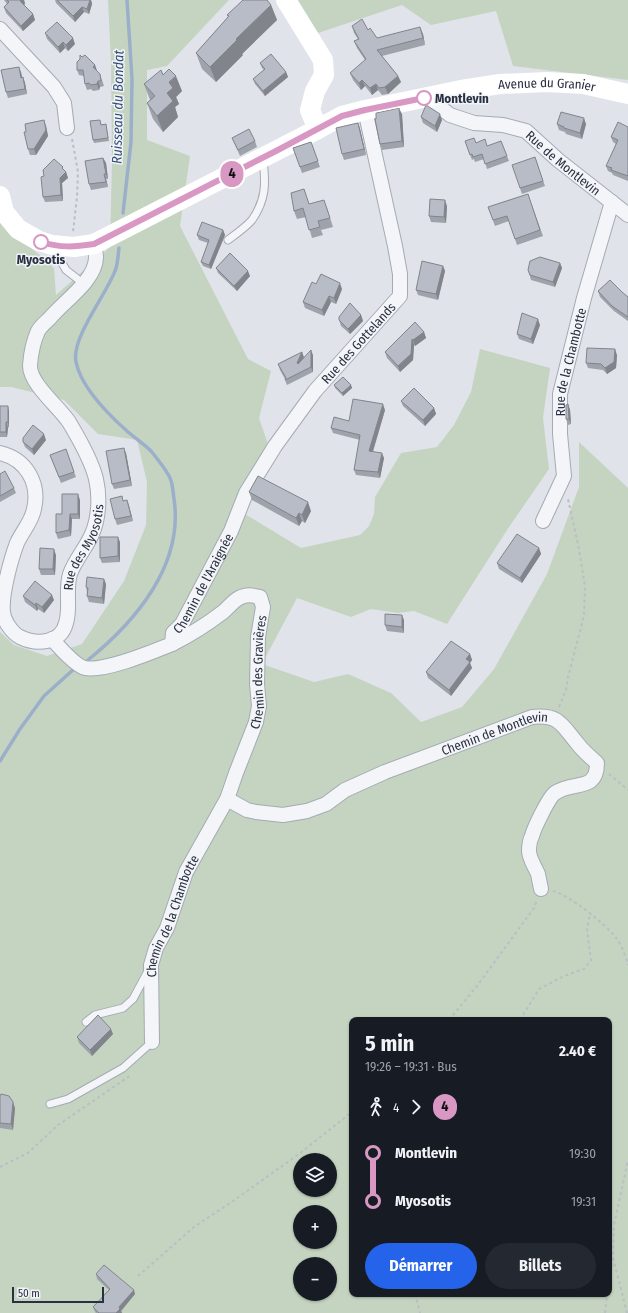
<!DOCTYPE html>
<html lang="fr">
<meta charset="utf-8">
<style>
:root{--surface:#171b24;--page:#242831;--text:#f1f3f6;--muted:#9ea1a6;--accent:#2563eb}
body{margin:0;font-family:"Fira Sans Condensed",sans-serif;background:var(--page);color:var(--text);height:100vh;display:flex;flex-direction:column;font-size:15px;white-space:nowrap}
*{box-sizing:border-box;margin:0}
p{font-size:13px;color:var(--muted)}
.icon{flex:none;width:22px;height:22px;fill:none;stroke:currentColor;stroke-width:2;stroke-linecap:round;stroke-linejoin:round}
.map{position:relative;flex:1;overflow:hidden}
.panel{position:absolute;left:349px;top:1017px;width:263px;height:280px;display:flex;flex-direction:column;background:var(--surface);border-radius:8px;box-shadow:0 1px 3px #0004}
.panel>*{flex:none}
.badge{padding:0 8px;border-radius:13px;font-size:14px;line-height:26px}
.fabs{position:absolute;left:293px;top:1153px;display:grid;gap:8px}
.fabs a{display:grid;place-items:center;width:44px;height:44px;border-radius:50%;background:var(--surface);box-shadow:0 1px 3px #0004;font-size:20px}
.scale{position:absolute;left:12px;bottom:10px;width:92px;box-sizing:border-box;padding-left:4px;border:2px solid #293041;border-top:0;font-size:11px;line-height:14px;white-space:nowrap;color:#293041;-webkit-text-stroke:3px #f0f3f7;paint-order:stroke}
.map>.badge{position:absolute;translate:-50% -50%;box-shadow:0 0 0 2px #fff}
.legs{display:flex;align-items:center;gap:6px;height:44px;padding:0 16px;font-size:13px}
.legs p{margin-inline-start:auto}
.summary{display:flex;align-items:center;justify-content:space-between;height:68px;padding:0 16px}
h1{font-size:22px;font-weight:700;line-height:30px}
.primary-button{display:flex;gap:8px;margin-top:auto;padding:8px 16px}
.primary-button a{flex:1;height:46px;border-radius:24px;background:var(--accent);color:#fff;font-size:16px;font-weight:700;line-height:46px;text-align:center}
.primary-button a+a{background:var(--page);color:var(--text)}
ul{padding:0 16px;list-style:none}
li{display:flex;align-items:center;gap:14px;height:48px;font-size:15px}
li i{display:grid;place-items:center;width:6px;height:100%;margin:0 5px;background:currentColor}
li i::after{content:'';width:10px;height:10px;margin:-5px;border:3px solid;border-radius:50%;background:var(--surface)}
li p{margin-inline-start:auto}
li:first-child i{background:linear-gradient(#0000 50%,currentColor 0)}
li:last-child i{background:linear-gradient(currentColor 50%,#0000 0)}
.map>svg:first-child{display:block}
.green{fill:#c5d4c1;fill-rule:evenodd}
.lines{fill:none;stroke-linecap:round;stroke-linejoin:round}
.stream{stroke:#9bafca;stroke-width:3.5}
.lane-casing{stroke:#a5aab4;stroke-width:9}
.street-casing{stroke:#a5aab4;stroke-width:16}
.path{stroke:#babec5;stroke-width:2;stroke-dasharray:3 3;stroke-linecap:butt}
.lane{stroke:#f3f5f8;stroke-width:7}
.street{stroke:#f3f5f8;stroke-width:14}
.secondary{stroke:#fff;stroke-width:20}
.wall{fill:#9ea2aa}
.shaded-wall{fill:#81848b}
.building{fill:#b8bcc6;stroke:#81848b}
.line-1-casing{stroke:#fff;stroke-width:9}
.line-1{stroke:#d898c3;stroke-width:6}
.stop-1-dot{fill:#fff;stroke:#d898c3;stroke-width:2}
.labels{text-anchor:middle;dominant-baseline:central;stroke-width:3;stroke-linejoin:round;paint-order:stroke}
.street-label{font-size:13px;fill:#293041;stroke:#f0f3f7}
.stop-label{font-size:13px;font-weight:bold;fill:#293041;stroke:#f0f3f7;text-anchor:start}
.water-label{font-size:14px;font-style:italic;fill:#324d76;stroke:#f0f3f7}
</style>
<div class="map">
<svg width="628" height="1313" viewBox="0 0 628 1313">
<rect width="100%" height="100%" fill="#e0e3ea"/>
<!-- green -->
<path class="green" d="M108,0H229L167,66L147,70V140L190,156L180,226L248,359L271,371L259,418L268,444L247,479L240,511L301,548L360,535L369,526L374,514L375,497L401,453L437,447L454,425L471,392L480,349L550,368L543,418L549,469L507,530L447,624L414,611L398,613L371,609L351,617L297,598L262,664L314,682L348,674L391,693L421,722L462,707L494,669L547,574L579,487V442L628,488V1313H0V632L14,645L47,656L82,644L124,581L146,525L147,482L137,440L98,434L64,400L11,387H0V220L54,268L56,295L110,247L112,160L111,62ZM352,1020H609V1294H352ZM300,1160H330V1190H300ZM300,1212H330V1242H300ZM300,1264H330V1294H300Z
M287,0H628V80L513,66L496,11L431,25L402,5L318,33Z"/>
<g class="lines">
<!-- stream -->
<path class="stream" d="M123,213L131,142L132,79L127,0
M88,660C135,622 184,565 174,499C173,493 173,484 170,478C168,473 155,456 151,451C144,444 135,438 128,432C110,416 81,387 76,362C71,338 106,295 115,271C118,264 118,255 119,248
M0,761L20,729L44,696L74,669"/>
<!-- lane casing -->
<g class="lane-casing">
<path id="lane" d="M228,240C236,234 246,227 252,220C266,200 266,183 263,160
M53,247L66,270L84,284
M86,1022L95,1015L123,1008L133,999L148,971
M50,1104L68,1099L123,1068L152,1042"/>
</g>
<!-- street casing -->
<g class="street-casing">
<g id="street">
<path d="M0,29L54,87L64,103L67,128"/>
<path id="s1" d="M428,98L450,115L474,123L503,125L526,131L558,160L628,215"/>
<path id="s2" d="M0,453C26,459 40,483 34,509C32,521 22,532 17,543C11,559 1,595 3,612C4,621 12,633 20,637C36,645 61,644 66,623C71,607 65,591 70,574C75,560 86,548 92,534C99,518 100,496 96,479C92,462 78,437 69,422C59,407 29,383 30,365C31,353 33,342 38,331C41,326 46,322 50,318C64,301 95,281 96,258C96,253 95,248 94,244"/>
<path id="s3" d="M543,521L564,476L560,434V394L584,298L612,202"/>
<path id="s4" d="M52,639C59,647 76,666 85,668C105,672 152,652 172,644L173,633L182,624L231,531L246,493L275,446L315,391L400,296V274L395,246L365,110"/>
<path id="s5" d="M227,799L247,810L256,812L283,815L307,811L326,804L345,790L385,772L532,717C559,714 562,725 577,743C583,751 590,757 597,763C597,793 573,780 555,793C549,797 534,828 532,836C530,840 529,847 529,851C529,858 535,867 538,874C539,879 540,884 541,889"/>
<path id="s6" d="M152,1042L151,965L156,948L167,928L186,872L227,799L236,773L256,722L259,706L257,684L258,637L263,607L260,597C252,595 246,594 239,598C233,601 228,608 223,612C206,625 190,635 172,644"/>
</g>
</g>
<!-- path -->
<path class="path" d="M72,139L78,172L77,197L73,232
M559,707L566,690L568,677L584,616L585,587L579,549L568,499
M609,774L628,790
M553,891C568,894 608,926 617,939C622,946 626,957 628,965
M449,1020L477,986L534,908L537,900
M520,1020L539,989L564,976L584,969L591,960L587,929L590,914
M0,1167L28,1153L58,1125L131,1075
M613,1258L627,1313
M138,1276L194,1227L233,1201L299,1154L352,1112
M609,1278L613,1258L614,1225L628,1160
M415,1294L420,1313
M605,1313L607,1294"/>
<!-- lane -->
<use href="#lane" class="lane"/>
<!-- street -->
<use href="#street" class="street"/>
<!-- secondary -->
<g class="secondary">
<path d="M286,0L323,60L324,75L315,91L310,110L318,129"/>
<path id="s7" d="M0,196L4,212L18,229L39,241L52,245L74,247L94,244L301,138L342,116L365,110L461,90L500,84L547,82L583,84L628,94"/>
</g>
</g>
<!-- wall -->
<path class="wall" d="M4,0H24L25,4L24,5L33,14L35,20L23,31L6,13L4,7L7,4Z
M55,0H91L92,4L89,14L84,12L75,22L56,3Z
M271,5L277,20L242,54L243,55L216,82L202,69L196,53L228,17L227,15Z
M352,26L368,30L377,38L423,34L425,45L382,56L398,76L401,82L388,94L382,95L378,90L372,95L365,86L361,90L353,80L350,73L365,60L357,48L354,41L358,39L354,33Z
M45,33L75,44L68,51L65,48L60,53L47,39Z
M82,57L95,65L97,71L100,74L104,86L100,87L99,90L93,91L91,89L87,90L85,84L84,76L79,75L77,70Z
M260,63L286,72L288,77L265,96L255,84L253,79L264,70L262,68Z
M21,72L22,77H23L25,83L27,94L8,98L6,92Z
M163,75L182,91L176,97L179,104L175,107L178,117L163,132L153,119L147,103L150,100L144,84Z
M402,114L404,147L382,150L380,144Z
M421,117L442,120L437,132L423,123Z
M101,122V125L106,124L109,141L94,143L93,140Z
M358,123L360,129L366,155L344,160L342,154Z
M557,124H586L582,139L566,134L565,132L559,130Z
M46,126L48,136L36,155H30L28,149Z
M628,127V181L613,175L612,173L608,171L606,166L616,144L613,142L611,137Z
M232,138L255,141L257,147L240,156Z
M465,141L476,143L488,146L501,141L509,161L487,169L484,159L475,162L474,159L472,160Z
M311,142L320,167L302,173L293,148Z
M535,157L545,186L522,194L520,188Z
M103,158L106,163L108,179H106L108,187L91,190L89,184Z
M64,171L66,172L68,178L62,183L63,201L45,202L43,197L44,176Z
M304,189L309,204L327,208L333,227L321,230L323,235L312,238L306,217L297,219L294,211Z
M528,194L543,236L517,245L509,221L495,226L488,207Z
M447,206L446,223L431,222L429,216Z
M223,230L225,235L211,269L203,266L201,262L208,243L199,240L197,235Z
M560,263L562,268L555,287L531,280L528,270Z
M443,266L445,271L438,300L418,295L416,290Z
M216,268L250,276L237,291L218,273Z
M316,284L342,289L336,304L331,302L324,316L305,308L303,302Z
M598,291L622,292L628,297V321L614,311L600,297Z
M361,315L363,321L350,334L341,326L339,320Z
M540,325L533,344L519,339L517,334Z
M424,332L426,338L415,346L414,345L413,360L400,372L387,358L385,352Z
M302,352L304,357L313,355V372L287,385L285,380V379L280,370L278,364Z
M617,355L616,368L607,374L603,370L588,368L586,363Z
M334,385H351L352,388L343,396L335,388Z
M401,401L434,408L436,414L425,426L403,406Z
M568,404L570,410L571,424L568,425L566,419Z
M0,406L9,411V427L8,428L7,437H0Z
M385,410L373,452L384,458L380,478L356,475L354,470L360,440L333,433L331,428L349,421Z
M46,440L34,455L25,447L23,442Z
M66,449L76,477L61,483L50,455Z
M126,453L132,486L114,489L112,484Z
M0,474L14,488L16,493L0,502Z
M249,492L311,511L305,523L302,521L299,526L252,500Z
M122,496L123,501L127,500L129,506L133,521L117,525L115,519Z
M80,500V519H72L71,536L58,539L56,533L62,514Z
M120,542V562L102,563L100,558Z
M539,548L541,554L522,583L499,569L497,563Z
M56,555L55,575H41L39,569Z
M106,584L104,604L89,602L87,596V592L86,587Z
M23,596L54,600L44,613L38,609L37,611L25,602Z
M404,620V633L387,631L385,625Z
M470,654L472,660L470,663L472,668L451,696L428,678L426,672Z
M113,1034L92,1056L79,1043L77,1037Z
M0,1096L15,1108L13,1130L0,1128Z
M96,1274L135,1294L121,1311L122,1313H96L95,1312L93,1307L109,1290L97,1279Z"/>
<!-- shaded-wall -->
<path class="shaded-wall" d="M21,0H24L25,4L22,6L20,1Z
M90,0H91L92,4L89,14L87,9Z
M271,5L277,20L242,54L243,55L216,82L210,67L236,39Z
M82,7L84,12L75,22L73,16Z
M33,14L35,20L23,31L21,26Z
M420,27L423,34L425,45L423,38Z
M73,38L75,44L68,51L66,45Z
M63,42L65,48L60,53L58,47Z
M95,65L97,71L95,73L93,67Z
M19,67L21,72L23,83L21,78Z
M286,72L288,77L265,96L263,91Z
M176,76L182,91L176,97L179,104L175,107L178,117L163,132L157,116L169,82Z
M398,76L401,82L388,94L385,87Z
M23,77L25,83L27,94L25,89Z
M362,80L365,86L361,90L359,83Z
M98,81L100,87L99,90L97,84Z
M376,84L378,90L372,95L370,88Z
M399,108L402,114L404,147L402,141Z
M440,114L442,120L437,132L435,126Z
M584,118L586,124L582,139L580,133Z
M44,120L46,126L48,136L36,155L34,149Z
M358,123L360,129L366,155L364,149Z
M103,158L106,163L108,179L106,174Z
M66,172L68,178L62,183L63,201L61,195L60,178Z
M104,174L106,179L108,187L106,182Z
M445,200L447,206L446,223L444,217Z
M223,230L225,235L211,269L209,265Z
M560,263L562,268L555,287L553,282Z
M443,266L445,271L438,300L436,294Z
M248,271L250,276L237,291L234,286Z
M340,283L342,289L336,304L334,298Z
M329,296L331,302L324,316L322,310Z
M361,315L363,321L350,334L348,329Z
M538,319L540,325L533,344L531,339Z
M424,332L426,338L415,346L413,340Z
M412,339L414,345L413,360L400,372L398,366Z
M615,349L617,355L616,368L607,374L605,368Z
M311,350L313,355V372L311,367Z
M302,352L304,358L299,369L297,363Z
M351,385L352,388L343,396L342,393Z
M383,404L385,410L371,457L369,451Z
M568,404L570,410L571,424L569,419Z
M8,406L9,411V427L8,422Z
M434,408L436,414L425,426L423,420Z
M6,422L8,428L7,437L6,432Z
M44,434L46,440L34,455L32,449Z
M124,448L126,453L132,486L130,480Z
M382,453L384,458L380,478L378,472Z
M78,494L80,500V519L78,514Z
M127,500L129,506L133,521L131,516Z
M308,502L311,511L305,523L302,515Z
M299,513L302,521L299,526L296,518Z
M70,514L72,519L71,536L69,530Z
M118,537L120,542V562L118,556Z
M539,548L541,554L522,583L520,578Z
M54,549L56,555L55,575L53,569Z
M104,579L106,584L104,604L102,598Z
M52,595L54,600L44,613L42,607Z
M36,603L38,609L37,611L35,605Z
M402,615L404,620V633L402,627Z
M470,654L472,660L470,663L472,668L451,696L449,690L466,659Z
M111,1029L113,1034L92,1056L90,1050Z
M13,1102L15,1108L13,1130L11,1124Z
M134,1290L135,1294L121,1311L122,1313H116L119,1307Z"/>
<!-- building -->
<path class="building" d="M7,0H21L20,1L33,14L21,26L4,7L9,2Z
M57,0H90L87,9L82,7L73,16Z
M243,0H267L271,5L236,39L237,40L210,67L196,53L229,16L227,15Z
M362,19L368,30L370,28L377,38L420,27L423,38L377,50L398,76L385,87L379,88L376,84L370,88L362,80L359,83L350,73L366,59L354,41L359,39L352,26Z
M57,22L73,38L66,45L63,42L58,47L45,33Z
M271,54L286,72L263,91L253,79L265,69L260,63Z
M80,55L82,57L85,55L95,65L93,67L100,74L101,81H98L97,84L91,85L89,83L85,84L83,70H77V62L80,59Z
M19,67L21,78L23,77L25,89L6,92L1,70Z
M169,69L176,76L169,82L173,88L167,93L173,101L157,116L147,103L155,96L144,84L161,70L163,75Z
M426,105L440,114L435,126L421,117Z
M399,108L402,141L380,144L375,119H376V113Z
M561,112L584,118L580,133L564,128V127L557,124Z
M44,120L46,130L34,149H28L24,132H26L25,124Z
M100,120L101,125L106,124L108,138L93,140L90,121Z
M618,122L628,127V176L611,170L612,168L606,166L618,140L611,137Z
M358,123L364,149L342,154L336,128Z
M249,129L255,141L238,150L232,138Z
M474,138L476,143L485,139L487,146L501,141L507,156L485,164L482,154L473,157L472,154L470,155L465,141Z
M311,142L318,161L300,167L293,148Z
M535,157L543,181L520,188L512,165Z
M103,158L106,174H104L106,182L89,184L85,161Z
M54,159L63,167L62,168L66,172L60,178L61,195L43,197L41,177L44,176L43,170Z
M304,189L309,204L324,200L330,218L318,221L320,227L309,230L303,208L294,211L291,193Z
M528,194L540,230L515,239L507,216L493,220L488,207Z
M430,199L445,200L444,217L429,216Z
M202,222L223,230L209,265L201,262L209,240L197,235Z
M230,253L248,271L234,286L216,268Z
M540,257L560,263L553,282L530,275L528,270L530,261Z
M422,261L443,266L436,294L416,290Z
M321,274L340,283L334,298L329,296L322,310L303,302L312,282L316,284Z
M610,280L622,292L628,297V317L612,306L598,291Z
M350,303L361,315L348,329L339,320V317Z
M522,313L538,319L531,339L517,334Z
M415,322L424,332L413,340L412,339L411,354L398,366L385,352Z
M587,348L615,349L614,362L605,368L601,364L586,363Z
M311,350V367L285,380L286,378L278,364L302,352L297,363L298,364Z
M343,377L351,385L342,393L334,385Z
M414,388L434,408L423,420L401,401Z
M353,399L383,404L369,451L382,453L378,472L354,470L360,435L331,428L334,417L349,421Z
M568,404L569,419H566V405Z
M0,406H8V422H6V432H0Z
M33,425L44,434L32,449L23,442V438Z
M124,448L130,480L112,484L106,451Z
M66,449L74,472L59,477L50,455Z
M5,471L14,488L0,496V474Z
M258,476L308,502L302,515L299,513L296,518L249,492Z
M62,494H78V514H70L69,530L56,533V514H62Z
M122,496L123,501L127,500L131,516L115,519L110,499Z
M517,534L539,548L520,578L497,563Z
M100,537H118V556L100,558Z
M40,548L54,549L53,569H39Z
M87,577L104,579L102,598L87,596L88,588L86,587Z
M35,581L52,595L42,607L36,603L35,605L23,596Z
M385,614L402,615V627L385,625Z
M451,641L470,654L466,659L470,662L449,690L426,672Z
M98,1015L111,1029L90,1050L77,1037Z
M1,1094L9,1096L13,1102L11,1124L0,1123V1096Z
M104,1265L134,1290L119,1307L120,1309L116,1313H99L93,1307L110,1289L96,1274Z"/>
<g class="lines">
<!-- line-1 casing -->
<g class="line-1-casing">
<path id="line-1" d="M41,242C61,248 74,247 94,244L276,151L342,116L365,110L424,98"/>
</g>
<!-- line-1 -->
<use href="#line-1" class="line-1"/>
</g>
<!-- markers -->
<g class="stop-1-dot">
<circle cx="424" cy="98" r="7"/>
<circle cx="41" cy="242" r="7"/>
</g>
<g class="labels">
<!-- street labels -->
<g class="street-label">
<text stroke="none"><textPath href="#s7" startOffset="606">Avenue du Granier</textPath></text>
<text stroke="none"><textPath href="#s1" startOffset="155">Rue de Montlevin</textPath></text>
<text stroke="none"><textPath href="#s4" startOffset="493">Rue des Gottelands</textPath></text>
<text stroke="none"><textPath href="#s3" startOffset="165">Rue de la Chambotte</textPath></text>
<text stroke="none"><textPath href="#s2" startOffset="348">Rue des Myosotis</textPath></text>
<text stroke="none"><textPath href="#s4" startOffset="205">Chemin de l'Araignée</textPath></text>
<text stroke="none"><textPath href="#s6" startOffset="393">Chemin des Gravières</textPath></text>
<text stroke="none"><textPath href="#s5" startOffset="288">Chemin de Montlevin</textPath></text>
<text stroke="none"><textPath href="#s6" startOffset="130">Chemin de la Chambotte</textPath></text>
</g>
<!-- stop labels -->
<g class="stop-label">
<text x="435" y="98">Montlevin</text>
<text x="41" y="259" text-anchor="middle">Myosotis</text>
</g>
<!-- water labels -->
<g class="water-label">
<text transform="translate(118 107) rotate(-89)">Ruisseau du Bondat</text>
</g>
</g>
</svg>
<div class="fabs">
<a><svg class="icon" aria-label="layers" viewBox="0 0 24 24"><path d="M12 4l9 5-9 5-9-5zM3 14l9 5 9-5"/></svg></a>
<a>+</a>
<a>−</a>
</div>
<div class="scale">50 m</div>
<b class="badge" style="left:232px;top:174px;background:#d898c3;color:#111">4</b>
<section class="panel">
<div class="summary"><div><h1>5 min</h1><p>19:26 – 19:31 · Bus</p></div><b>2.40 €</b></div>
<div class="legs"><svg class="icon" aria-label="walk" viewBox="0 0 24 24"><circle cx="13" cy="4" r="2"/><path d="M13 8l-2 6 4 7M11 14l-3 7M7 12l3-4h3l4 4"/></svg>4<svg class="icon" aria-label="forward" viewBox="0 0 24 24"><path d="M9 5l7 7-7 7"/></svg><b class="badge" style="background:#d898c3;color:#111">4</b></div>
<ul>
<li><i style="color:#d898c3"></i><b>Montlevin</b><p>19:30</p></li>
<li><i style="color:#d898c3"></i><b>Myosotis</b><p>19:31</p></li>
</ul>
<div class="primary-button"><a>Démarrer</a><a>Billets</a></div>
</section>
</div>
